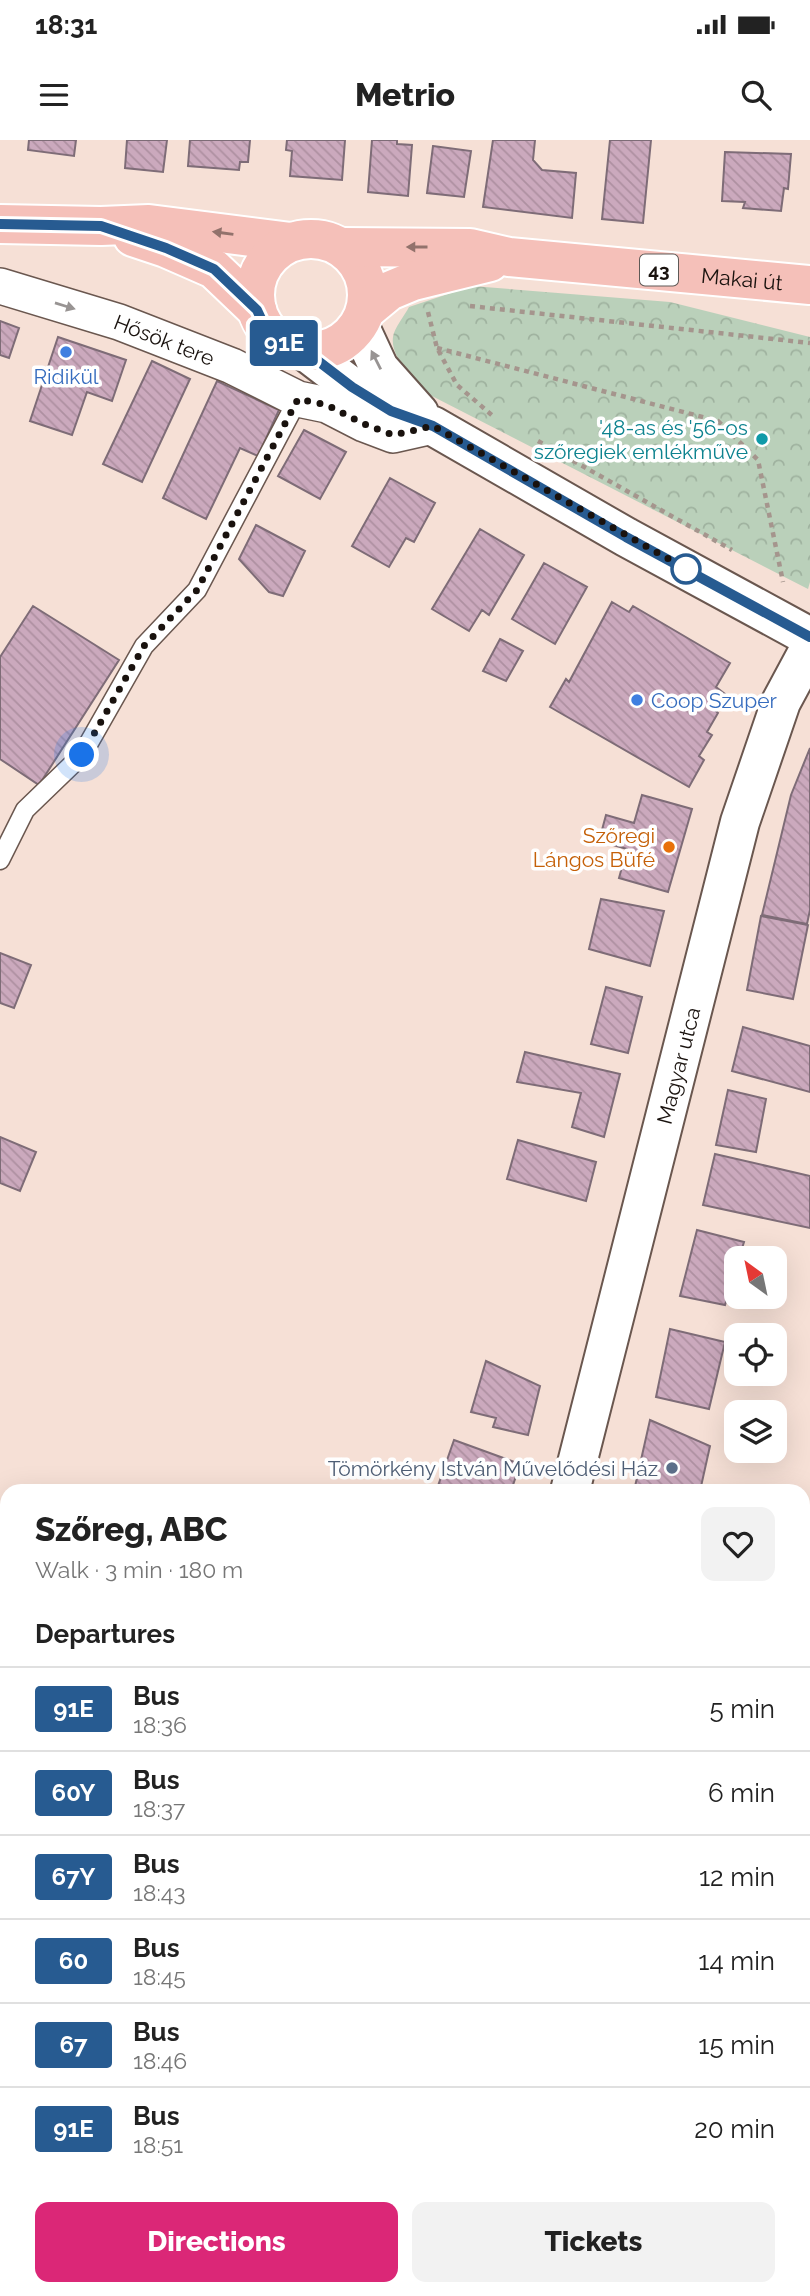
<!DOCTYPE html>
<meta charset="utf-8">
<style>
:root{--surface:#fff;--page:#f2f2f2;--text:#222;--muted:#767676;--line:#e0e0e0;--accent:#db2777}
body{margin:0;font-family:Raleway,sans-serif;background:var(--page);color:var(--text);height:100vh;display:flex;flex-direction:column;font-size:26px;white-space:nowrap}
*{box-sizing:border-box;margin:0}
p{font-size:23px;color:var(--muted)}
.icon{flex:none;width:38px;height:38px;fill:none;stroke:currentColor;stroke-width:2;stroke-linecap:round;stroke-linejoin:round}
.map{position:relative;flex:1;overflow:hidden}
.panel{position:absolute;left:0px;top:1344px;width:810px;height:812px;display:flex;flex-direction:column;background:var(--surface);border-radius:21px 21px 0 0;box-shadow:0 7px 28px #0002}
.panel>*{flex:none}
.badge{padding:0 14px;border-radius:5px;font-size:24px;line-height:46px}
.needle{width:46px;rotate:327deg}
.controls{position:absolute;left:724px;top:1106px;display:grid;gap:14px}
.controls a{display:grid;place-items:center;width:63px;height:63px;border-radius:14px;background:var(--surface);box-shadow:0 7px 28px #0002;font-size:35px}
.you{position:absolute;width:35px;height:35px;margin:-18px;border:5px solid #fff;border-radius:50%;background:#1a73e8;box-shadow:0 0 0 10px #1a73e833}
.map>.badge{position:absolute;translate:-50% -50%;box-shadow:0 0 0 4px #fff}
h2{padding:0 35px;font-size:26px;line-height:63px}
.round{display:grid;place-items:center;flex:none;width:74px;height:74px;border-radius:14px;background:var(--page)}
.headline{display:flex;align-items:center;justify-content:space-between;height:119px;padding:0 35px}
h1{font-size:33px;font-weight:800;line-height:52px}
.button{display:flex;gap:14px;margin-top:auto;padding:14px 35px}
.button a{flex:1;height:80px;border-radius:14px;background:var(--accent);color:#fff;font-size:28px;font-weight:800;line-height:80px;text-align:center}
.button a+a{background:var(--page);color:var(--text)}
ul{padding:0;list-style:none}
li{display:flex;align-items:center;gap:21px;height:84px;padding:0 35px;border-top:2px solid var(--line)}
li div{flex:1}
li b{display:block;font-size:26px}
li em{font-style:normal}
li .badge{min-width:77px;font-weight:700;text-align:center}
.status{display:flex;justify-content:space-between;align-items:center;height:49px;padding:0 35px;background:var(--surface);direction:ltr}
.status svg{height:19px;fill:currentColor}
header{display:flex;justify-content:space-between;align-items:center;height:91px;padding:0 35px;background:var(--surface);font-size:32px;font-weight:800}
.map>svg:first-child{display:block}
.forest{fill:url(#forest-crowns)}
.building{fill:url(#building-back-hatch);stroke:#7e6c77;stroke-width:2}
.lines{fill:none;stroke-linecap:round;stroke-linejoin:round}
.service-casing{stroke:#6a574f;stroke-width:21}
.minor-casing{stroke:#6a574f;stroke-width:38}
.tertiary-casing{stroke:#6a574f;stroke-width:42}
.secondary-casing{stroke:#6a574f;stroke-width:42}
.primary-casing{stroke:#fff;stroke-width:42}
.path{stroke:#a5958d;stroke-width:4.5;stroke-dasharray:5 5;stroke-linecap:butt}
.service{stroke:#fff;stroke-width:18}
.minor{stroke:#fff;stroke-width:35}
.tertiary{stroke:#fff;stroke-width:38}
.secondary{stroke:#fff;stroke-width:38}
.primary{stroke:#f5c0b9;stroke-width:38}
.oneway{fill:#92726c}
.oneway2{fill:#989493}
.line-casing{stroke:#fff;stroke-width:16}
.line{stroke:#275b91;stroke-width:10}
.walk{stroke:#19120e;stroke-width:7;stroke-dasharray:0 12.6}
.shop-dot{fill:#3f7fe0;stroke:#fff;stroke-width:2.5}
.culture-dot{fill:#0f9aa8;stroke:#fff;stroke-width:2.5}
.stop-dot{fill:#fff;stroke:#275b91;stroke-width:3.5}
.food-dot{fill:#e8710a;stroke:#fff;stroke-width:2.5}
.service-dot{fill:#5c6f8a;stroke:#fff;stroke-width:2.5}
.labels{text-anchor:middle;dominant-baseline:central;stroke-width:7;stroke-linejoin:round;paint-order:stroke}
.shield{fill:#fff;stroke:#5e5956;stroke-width:2}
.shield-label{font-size:19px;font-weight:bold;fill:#19120e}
.street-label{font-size:21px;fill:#19120e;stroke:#fff}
.shop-label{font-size:21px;fill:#366cbe;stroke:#fff}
.culture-label{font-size:21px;fill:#0d838f;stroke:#fff;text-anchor:end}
.food-label{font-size:21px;fill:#c56008;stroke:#fff;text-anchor:end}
.service-label{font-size:21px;fill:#4e5e75;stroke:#fff;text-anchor:end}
</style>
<div class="status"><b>18:31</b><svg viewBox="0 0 49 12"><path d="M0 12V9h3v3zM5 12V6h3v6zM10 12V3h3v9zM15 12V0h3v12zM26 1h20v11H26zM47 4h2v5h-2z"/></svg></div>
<header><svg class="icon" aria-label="menu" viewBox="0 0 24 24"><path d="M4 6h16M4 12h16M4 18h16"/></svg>Metrio<svg class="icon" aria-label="search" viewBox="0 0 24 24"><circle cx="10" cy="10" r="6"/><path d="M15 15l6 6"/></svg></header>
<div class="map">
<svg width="810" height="2156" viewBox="0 0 810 2156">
<defs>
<pattern id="forest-crowns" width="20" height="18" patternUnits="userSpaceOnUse" patternTransform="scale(1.75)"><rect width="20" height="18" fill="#bad0ba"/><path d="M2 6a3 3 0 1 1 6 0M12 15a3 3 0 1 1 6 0" fill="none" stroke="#9fb29f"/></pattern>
<pattern id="building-back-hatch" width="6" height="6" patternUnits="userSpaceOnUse" patternTransform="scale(1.75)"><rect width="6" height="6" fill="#cba9bd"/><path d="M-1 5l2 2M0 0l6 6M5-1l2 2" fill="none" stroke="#ae90a1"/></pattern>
</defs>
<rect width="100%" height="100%" fill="#f6e0d6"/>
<!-- forest -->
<path class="forest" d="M472,146L670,162L810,197V442L808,449L428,254C415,240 390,218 393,197C394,188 405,175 409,167Z"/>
<!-- building -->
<path class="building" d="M29,0H76L74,16L28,10Z
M127,0H167L163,32L125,28Z
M190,0H250L248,22H240L239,30L188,26Z
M287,0H345L342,40L290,36L292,11L286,10Z
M372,0H397V4L412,5L408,56L368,52Z
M493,0H535L533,20L542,30L576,33L572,78L483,67Z
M610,0H651L643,83L602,79Z
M433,6L471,11L464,57L427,53Z
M725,12L791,14L788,49L784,48L781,71L743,68L745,62L722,61Z
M0,181L19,188L9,218L0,215Z
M58,197L126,220L112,261L87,252L72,295L30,281Z
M152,221L190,239L142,342L103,324Z
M217,241L279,270L258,316L240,308L206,379L163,358Z
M304,290L346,312L320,359L278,336Z
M390,338L435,363L414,402L406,398L389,427L352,406Z
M256,385L305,411L283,456L269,452L239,419Z
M480,389L524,415L489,475L482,470L469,491L432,469Z
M544,423L587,447L555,504L512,479Z
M612,462L629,472L633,466L730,523L716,547L725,554L715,570L718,573L707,592L712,595L699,616L704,620L689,647L550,567L566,539L569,542Z
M33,466L119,520L39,645L0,619V517Z
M500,499L523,511L506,541L483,531Z
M810,608V770L807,784L762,775L791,655Z
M642,655L692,669L668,752L619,738L627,709L599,701L606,675L634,683Z
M601,759L664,771L650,826L589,809Z
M761,776L808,785L793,859L747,850Z
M0,813L31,825L14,868L0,863Z
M606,847L642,857L628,913L591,904Z
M743,887L810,906V952L732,931Z
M525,912L620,934L604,997L572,987L581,953L517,942Z
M728,950L766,959L756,1012L716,1005Z
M0,997L36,1012L20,1051L0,1043Z
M518,1000L596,1022L586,1061L507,1039Z
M715,1014L810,1036V1088L703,1065Z
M697,1090L744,1102L739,1118H737V1126L725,1165L680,1156Z
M670,1189L725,1202L709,1269L656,1257Z
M486,1221L540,1246L528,1295L493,1287L496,1278L471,1272Z
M650,1280L710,1306L700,1351H634Z
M454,1300L520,1324L511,1351H452L438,1346Z
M803,1381H810L808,1437L803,1438Z
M7,1394V1483H6L1,1395Z
M590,2149H606L647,2156H590Z"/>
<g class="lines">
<!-- service casing -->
<g class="service-casing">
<path id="service" d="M0,720L25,670L82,615L144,506L197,450L298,259"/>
</g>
<!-- minor casing -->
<g class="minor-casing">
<g id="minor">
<path id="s1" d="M0,146L119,182L232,226L298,259L327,265L364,284L393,295L433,286"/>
<path d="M803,1465L810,1464"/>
<path d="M0,1512H7"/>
</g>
</g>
<!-- tertiary casing -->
<g class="tertiary-casing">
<g id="tertiary">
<path id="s2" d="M570,1351L740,682L781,562L810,508"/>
<path d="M537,2149V2156"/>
</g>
</g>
<!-- secondary casing -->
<g class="secondary-casing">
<path id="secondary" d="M359,185L379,228L419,273
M305,211L352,247L391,271L433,286L626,397L810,497"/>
</g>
<!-- primary casing -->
<g class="primary-casing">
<g id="primary">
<path d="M0,84L101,86L149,84L291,102"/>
<path d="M133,97L166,108L214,129L257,170"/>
<circle cx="311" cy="155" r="56"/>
<path id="s3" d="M342,107L470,108L509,117L810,145"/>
<path d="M366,170L389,151L413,141L490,122"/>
</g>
</g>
<!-- path -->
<path class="path" d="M470,166L810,203
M428,172L437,208L457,245L494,277
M437,208L718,281L758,320L783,442
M538,301L732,410"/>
<!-- service -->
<use href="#service" class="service"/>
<!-- minor -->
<use href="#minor" class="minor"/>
<!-- tertiary -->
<use href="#tertiary" class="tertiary"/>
<!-- secondary -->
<use href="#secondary" class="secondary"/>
<!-- primary -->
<use href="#primary" class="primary"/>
</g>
<!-- one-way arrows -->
<defs><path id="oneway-solid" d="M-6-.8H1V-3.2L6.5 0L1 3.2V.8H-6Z" transform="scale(1.75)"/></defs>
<g class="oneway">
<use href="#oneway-solid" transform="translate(223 93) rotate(-172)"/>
<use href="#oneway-solid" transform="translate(417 107) rotate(-180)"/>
</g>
<g class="oneway2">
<use href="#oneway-solid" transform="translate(65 166) rotate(17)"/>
<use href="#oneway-solid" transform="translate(376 220) rotate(-117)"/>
</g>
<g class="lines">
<!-- line casing -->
<g class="line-casing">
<path id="line" d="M0,84L101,86L166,108L214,129L257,170L264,185L274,198L289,206L305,211L352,247L391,271L433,286L626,397L810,497"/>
</g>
<!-- line -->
<use href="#line" class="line"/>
<!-- walk -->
<path class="walk" d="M82,615L144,506L197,450L298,259L327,265L364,284L393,295L433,286L697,435L686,429"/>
</g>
<!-- markers -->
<g class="shop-dot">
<circle cx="66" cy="212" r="7"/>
<circle cx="637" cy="560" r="7"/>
</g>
<circle class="culture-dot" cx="762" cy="299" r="7"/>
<circle class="stop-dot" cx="686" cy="429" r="14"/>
<circle class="food-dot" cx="669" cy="707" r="7"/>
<circle class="service-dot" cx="672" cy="1328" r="7"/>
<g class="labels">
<!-- shield labels -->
<rect class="shield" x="640" y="114.5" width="38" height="31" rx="5"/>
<g class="shield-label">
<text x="659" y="130">43</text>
</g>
<!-- street labels -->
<g class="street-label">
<text stroke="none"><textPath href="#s3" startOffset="402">Makai út</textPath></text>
<text stroke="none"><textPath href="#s1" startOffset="173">Hősök tere</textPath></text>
<text stroke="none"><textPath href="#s2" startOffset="439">Magyar utca</textPath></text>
</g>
<!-- shop labels -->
<g class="shop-label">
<text x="66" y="236">Ridikül</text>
<text x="651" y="560" text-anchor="start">Coop Szuper</text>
</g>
<!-- culture labels -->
<g class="culture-label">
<text x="748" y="287">'48-as és '56-os<tspan x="748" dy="24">szőregiek emlékműve</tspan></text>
</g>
<!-- food labels -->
<g class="food-label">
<text x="655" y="695">Szőregi<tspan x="655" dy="24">Lángos Büfé</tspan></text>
</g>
<!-- service labels -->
<g class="service-label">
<text x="658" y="1328">Tömörkény István Művelődési Ház</text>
</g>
</g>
</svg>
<div class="controls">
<a><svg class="needle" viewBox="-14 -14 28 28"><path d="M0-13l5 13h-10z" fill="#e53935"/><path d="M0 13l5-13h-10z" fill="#767676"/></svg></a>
<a><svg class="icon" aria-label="locate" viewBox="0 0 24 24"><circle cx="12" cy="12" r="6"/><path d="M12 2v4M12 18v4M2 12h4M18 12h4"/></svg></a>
<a><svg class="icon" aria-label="layers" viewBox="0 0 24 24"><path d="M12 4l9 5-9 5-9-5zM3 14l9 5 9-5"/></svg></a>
</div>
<div class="you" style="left:82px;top:615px"></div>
<b class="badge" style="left:284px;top:203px;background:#275b91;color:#fff">91E</b>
<section class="panel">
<div class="headline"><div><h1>Szőreg, ABC</h1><p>Walk · 3 min · 180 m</p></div><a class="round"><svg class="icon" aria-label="heart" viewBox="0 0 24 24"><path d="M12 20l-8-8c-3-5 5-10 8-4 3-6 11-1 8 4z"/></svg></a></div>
<h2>Departures</h2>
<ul>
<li><span class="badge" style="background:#275b91;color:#fff">91E</span><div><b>Bus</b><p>18:36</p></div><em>5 min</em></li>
<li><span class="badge" style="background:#275b91;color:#fff">60Y</span><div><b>Bus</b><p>18:37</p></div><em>6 min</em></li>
<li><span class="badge" style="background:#275b91;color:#fff">67Y</span><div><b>Bus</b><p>18:43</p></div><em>12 min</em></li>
<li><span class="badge" style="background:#275b91;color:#fff">60</span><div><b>Bus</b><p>18:45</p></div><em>14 min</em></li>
<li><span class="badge" style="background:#275b91;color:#fff">67</span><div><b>Bus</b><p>18:46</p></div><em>15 min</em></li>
<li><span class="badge" style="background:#275b91;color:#fff">91E</span><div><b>Bus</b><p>18:51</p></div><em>20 min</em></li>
</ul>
<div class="button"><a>Directions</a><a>Tickets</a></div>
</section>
</div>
